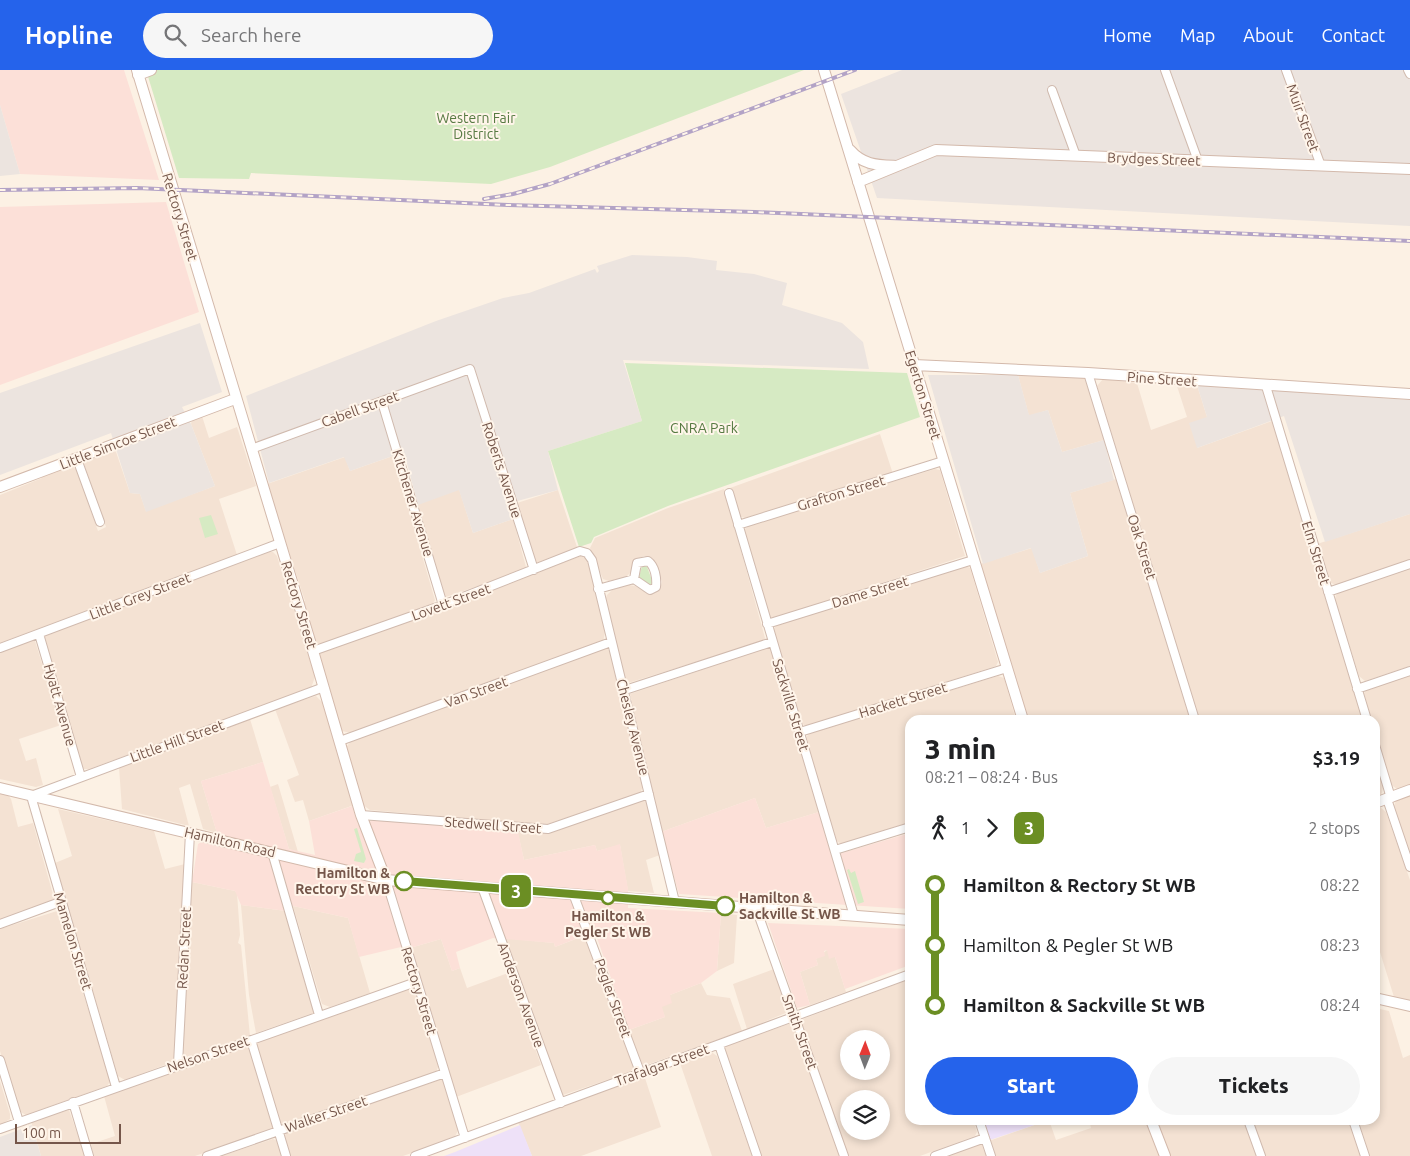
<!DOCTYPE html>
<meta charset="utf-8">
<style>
:root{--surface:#fff;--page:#f6f6f6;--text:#202124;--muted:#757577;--accent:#2563eb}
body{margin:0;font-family:Ubuntu,sans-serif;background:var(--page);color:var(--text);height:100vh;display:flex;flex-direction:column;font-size:19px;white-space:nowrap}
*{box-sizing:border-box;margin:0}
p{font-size:16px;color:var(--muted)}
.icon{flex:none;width:28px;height:28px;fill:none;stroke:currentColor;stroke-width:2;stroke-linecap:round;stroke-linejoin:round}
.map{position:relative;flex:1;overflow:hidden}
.drawer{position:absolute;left:905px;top:645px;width:475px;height:410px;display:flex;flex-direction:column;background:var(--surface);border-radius:15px;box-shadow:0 2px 8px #0003}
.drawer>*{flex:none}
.badge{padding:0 10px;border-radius:8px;font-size:18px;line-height:32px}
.needle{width:32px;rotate:1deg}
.fabs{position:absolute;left:840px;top:960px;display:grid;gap:10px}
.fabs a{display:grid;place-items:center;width:50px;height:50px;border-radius:50%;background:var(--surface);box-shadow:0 2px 8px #0003;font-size:25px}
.scale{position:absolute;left:15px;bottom:12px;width:106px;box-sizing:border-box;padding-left:5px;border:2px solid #75564a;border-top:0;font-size:14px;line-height:18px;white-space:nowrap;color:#75564a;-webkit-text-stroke:4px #fff5ea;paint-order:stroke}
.map>.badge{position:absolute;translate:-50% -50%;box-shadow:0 0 0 2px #fff}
.legs{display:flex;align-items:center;gap:8px;height:55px;padding:0 20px;font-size:16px}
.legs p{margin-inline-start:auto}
.overview{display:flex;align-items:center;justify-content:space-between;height:85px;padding:0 20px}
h1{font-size:28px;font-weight:800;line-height:38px}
.button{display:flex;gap:10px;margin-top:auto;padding:10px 20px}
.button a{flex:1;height:58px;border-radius:30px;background:var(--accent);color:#fff;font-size:20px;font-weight:800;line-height:58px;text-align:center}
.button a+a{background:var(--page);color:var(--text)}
ul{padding:0 20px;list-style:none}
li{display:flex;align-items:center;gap:18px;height:60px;font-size:19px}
li i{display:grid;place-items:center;width:8px;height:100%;margin:0 6px;background:currentColor}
li i::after{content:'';width:12px;height:12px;margin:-6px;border:4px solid;border-radius:50%;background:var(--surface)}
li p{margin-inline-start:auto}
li:first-child i{background:linear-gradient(#0000 50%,currentColor 0)}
li:last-child i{background:linear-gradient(currentColor 50%,#0000 0)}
header{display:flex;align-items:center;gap:30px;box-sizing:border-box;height:70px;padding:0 25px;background:var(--accent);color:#fff}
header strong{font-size:24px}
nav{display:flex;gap:28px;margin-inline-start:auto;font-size:18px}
.search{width:350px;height:45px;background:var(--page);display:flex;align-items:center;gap:12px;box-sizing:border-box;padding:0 18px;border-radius:28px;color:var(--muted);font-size:19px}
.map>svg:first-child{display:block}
.residential{fill:#f4e2d3;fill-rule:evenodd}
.commercial{fill:#fce0d8}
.industrial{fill:#ece4df}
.education{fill:#eee1f8}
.green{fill:#d6eac3}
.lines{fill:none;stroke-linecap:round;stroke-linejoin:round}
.street-casing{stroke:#d0baae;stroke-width:10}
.secondary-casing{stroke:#d3b9ab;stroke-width:12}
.street{stroke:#fff;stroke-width:8}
.secondary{stroke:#fff;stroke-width:10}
.rail-casing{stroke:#b3a3c6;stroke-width:4}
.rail{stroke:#fff5ea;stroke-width:2;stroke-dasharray:5.5;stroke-linecap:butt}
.line-1-casing{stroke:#fff;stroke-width:11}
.line-1{stroke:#6b8e23;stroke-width:8}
.stop-1-dot{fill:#fff;stroke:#6b8e23;stroke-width:2.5}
.labels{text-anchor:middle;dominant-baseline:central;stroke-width:4;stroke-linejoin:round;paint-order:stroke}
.park-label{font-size:14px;fill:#577a42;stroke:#fff5ea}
.street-label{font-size:14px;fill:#75564a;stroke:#fff5ea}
.stop-label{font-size:14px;font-weight:bold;fill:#75564a;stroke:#fff5ea;text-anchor:end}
</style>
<header>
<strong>Hopline</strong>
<div class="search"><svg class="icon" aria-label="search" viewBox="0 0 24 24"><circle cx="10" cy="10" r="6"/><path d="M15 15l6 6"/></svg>Search here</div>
<nav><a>Home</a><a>Map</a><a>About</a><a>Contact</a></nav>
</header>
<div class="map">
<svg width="1410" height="1086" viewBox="0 0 1410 1086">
<rect width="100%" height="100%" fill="#fcf1e4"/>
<!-- residential -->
<path class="residential" d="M1019,302L1083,307L1087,310L1104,370L1062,382L1048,340L1029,346L1018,305Z
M1103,309L1137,313L1151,360L1187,347L1176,313L1197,315L1207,347L1197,378L1272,351L1363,650H1199L1097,316Z
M202,346L209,368L237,357L256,416L219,429L237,485L0,573V425L42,408L41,406L68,396L73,397L77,400L98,461L106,457L84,394L85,390L115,379L130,423L140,424L146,441L215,416L191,354L192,350Z
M880,364L893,404L745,448L738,446L730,418Z
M393,386L435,530L433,534L322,574L317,573L313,569L302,532L305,531L267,414L345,387L350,401Z
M935,399L940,400L965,486L774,548L769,547L743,460L751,455Z
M1116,409L1191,650H1028L980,494L1032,478L1040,503L1088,486L1070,423Z
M459,419L473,463L513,449L526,497L524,500L446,527L443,524L415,435Z
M724,419L765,568L764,571L628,613L624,609L606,528L607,525L613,519L629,515L635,516L649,524L655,523L660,518L662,512L655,491L644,486L635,490L631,502L626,507L609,511L603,509L590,478L595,468L668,438Z
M558,420L578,480L540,495L534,489L517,433Z
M1410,444V490L1336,515L1329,512L1317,474Z
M269,482H273L277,486L315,607L311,618L89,699H84L81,695L44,566Z
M581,486L588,490L605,562L603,572L351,663L342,661L319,586L321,582Z
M966,496L970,498L998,592L996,596L809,655H804L800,652L773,564L774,558L779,553Z
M1410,497V596L1365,611L1359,606L1335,530L1336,525L1339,522Z
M32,569L35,571L61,655L19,669L26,691L36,688L43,715L36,717L0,709V581Z
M769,577L772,580L819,742L766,758L755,728L661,762L630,624Z
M606,578L610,581L643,716L640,724L544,755L370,740L363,735L347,681V676L353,669Z
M1410,604V716L1397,719L1390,714L1375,663V650H1371L1364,623L1368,618Z
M998,606L1004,608L1016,650H910V752L842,774L838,772L834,768L805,671L807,666L810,663Z
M316,626L322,632L354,735L309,751L303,730L295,732L287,710L299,705L275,639Z
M250,649L263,692L201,711L217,763L203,759L190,714L179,718L189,756L122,739L119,697Z
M1375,689L1383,716L1382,723L1375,729Z
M278,714L298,782L289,779L270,717Z
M0,723L8,725L11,729L18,757L33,753L54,828L52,832L0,851Z
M1410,726V787L1393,738L1396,731Z
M644,729L647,732L660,785L646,790L654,823L628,821L620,775L597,781L595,775L524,790L517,759H559Z
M1381,738L1386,742L1410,810V931L1394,927L1375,866V739Z
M58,739L154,761L165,799L185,794L175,991L125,1010L118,1006L55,793L72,786Z
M192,812L235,821L237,823L240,865L238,873L241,875L250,966L189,988L183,983Z
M241,835L286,841L314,939L313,943L256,963L249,925Z
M293,836L348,848L370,923L330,937L322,934Z
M57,841L110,1008L109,1013L107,1016L26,1045L17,1040L0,981V859Z
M721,843L737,845L734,893L717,901Z
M586,865L635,996L630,1002L563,1025L557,1019L504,868L554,873L555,877Z
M441,869L452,901L460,898L467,918L508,903L541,995L456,1027L410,878Z
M827,880L835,887L846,922L810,935L800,902L818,895L816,889Z
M774,899L788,942L747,959L733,914Z
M910,909V1050H973L977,1062L975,1066L920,1086H847L802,954L803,949ZM849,969H881V1001H849ZM849,1029H881V1061H849Z
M701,913L707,925L730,928L742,961L646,995L642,994L629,960L665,947L661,937L670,925Z
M411,917L416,920L439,994L436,1003L283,1055L280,1052L256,978L257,973L260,970Z
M1375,938L1389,941L1403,988L1410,985V1086H1369L1357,1050H1375Z
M792,953L795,956L839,1086H759L724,979L727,975Z
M246,976H249L274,1056L272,1059L195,1086H94L91,1074L115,1066L104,1026Z
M710,981L717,986L752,1086H712L680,993Z
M644,1005L661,1057L581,1086H532L518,1052Z
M442,1009L444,1011L459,1059L454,1068L403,1086H289L284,1069L285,1065L289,1061Z
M0,1011L10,1044V1049L0,1055Z
M69,1040L85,1086H41L31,1051Z
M1049,1050L1056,1070L1091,1058L1089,1050H1148L1161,1086H994L989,1071Z
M1157,1050H1244L1257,1086H1170Z
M1251,1050H1349L1361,1086H1265Z
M273,1069L278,1071L282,1086H221Z
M981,1073L986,1086H941Z"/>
<!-- commercial -->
<path class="commercial" d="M0,0H124L159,110L20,104L0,35Z
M166,132L199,242L0,315V137Z
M263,692L289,779L315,785L309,751L352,736L358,755L374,750L518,762L524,790L595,775L597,781L620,774L628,819V838L721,843L717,901L701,913L670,925L672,933L662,937L665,947L629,960L596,865L583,866L555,877L554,873L493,868L456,882L460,898L452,901L441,869L410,878L401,877L359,887L348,848L293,836L286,841L241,835L235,821L192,812L198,774L217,763L201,711Z
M755,728L766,758L819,742L832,786L910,763V839L679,824L661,762Z
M768,853L910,859V895L845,919L835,887L829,889L827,880L824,881L825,886L816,889L818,895L800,902L810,935L797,938Z"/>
<!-- industrial -->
<path class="industrial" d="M902,0H1410V156L877,128L841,24Z
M0,35L20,104L0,106Z
M632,185L687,187L717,191L716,200L754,204L787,213L782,235L842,253L863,272L869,299L623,290L642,351L548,381L558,420L506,434L513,449L473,463L459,420L418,435L404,382L350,401L344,387L269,413L246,326L436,251L503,228L529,223L595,199L597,203L599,201L597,196Z
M200,253L222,322L182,337L191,354L215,416L146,442L140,424L130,423L111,363L0,405V323Z
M928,305H1018L1029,345L1048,340L1062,382L1104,370L1114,410L1070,423L1088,486L1040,503L1031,478L983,494Z
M1197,315L1410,330V444L1325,472L1284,346L1197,378L1189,353L1207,347Z
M32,1055L41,1086H0V1067Z"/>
<!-- education -->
<path class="education" d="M983,1050H1049L990,1070Z
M520,1055L532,1086H444L455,1082Z"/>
<!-- green -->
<path class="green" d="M146,0H804L550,97L491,114L251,103L249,109L179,108Z
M625,293L907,303L920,347L668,436L594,467L591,473L579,477L548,381L642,351Z
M211,445L218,464L205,468L199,448Z
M646,494L653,513L649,515L639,507L642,496Z
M357,758L366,789L364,793L354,791L356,784L361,782L354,759Z
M849,799L851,803L855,801L864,832L858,834L847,800Z"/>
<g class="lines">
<!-- street casing -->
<g class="street-casing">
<path id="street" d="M1165,0L1198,91
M1286,0L1321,96
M1408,0L1410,4
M1052,20L1076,86
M1088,303L1195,650
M1266,316L1367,650
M382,332L443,535
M251,379L470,299L534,500
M77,389L100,452
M729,423L854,846
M738,455L943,391
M598,519L634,509L650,520L656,517C657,508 655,496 648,491L637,493L634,509
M1328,522L1410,494
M767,554L973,490
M39,564L81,707
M0,578L280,473
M313,581L443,535L580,481L587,483L592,490L675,832
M1357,619L1410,601
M625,620L772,572
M800,662L1007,598
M340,671L611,572
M1375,675L1391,728
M1387,729L1410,797
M361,745L548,759L649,724
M835,780L910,757
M272,782L319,945
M386,810L465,1068
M482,817L561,1033
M574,826L640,1002
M756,838L844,1086
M0,854L60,832
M251,970L286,1086
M719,975L757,1086
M0,990L19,1052
M178,994L190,763
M116,1017L31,726L324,617
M73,1032L89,1086
M979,1050L991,1086
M1248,1050L1261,1086
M1353,1050L1365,1086
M0,1059L416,912
M207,1086L445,1003
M415,1086L910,904
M935,1086L985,1068"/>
</g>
<!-- secondary casing -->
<g class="secondary-casing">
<path id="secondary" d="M137,0L313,581L361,745L386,810
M824,0L1023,650
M138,5L151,0
M850,80C863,95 877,95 896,96
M858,112L936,80L1410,99
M914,295L1088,303L1410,324
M0,417L235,329
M0,718L386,810L910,850
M1375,733L1410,720
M1375,928L1410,936
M1151,1050L1165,1086"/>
</g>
<!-- street -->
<use href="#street" class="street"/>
<!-- secondary -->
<use href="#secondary" class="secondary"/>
<!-- rail casing -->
<g class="rail-casing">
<path id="rail" d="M0,120L137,118L508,135L755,142L1410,171
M484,129L513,124L550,114L855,0"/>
</g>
<!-- rail -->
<use href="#rail" class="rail"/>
</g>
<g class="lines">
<!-- line-1 casing -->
<g class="line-1-casing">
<path id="line-1" d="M404,811L725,836"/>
</g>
<!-- line-1 -->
<use href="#line-1" class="line-1"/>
</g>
<!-- markers -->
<g class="stop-1-dot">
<circle cx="404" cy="811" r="9"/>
<circle cx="608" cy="828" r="6"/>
<circle cx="725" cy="836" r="9"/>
</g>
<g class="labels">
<!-- park labels -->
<g class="park-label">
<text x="476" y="48">Western Fair<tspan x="476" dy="16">District</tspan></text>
<text x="704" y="358">CNRA Park</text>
</g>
<!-- street labels -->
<g class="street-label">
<text transform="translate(1303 48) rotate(70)">Muir Street</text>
<text transform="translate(1154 89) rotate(2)">Brydges Street</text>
<text transform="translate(180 147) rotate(73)">Rectory Street</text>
<text transform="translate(1162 309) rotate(4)">Pine Street</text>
<text transform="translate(923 325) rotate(73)">Egerton Street</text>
<text transform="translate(360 339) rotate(-20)">Cabell Street</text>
<text transform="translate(118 373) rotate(-21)">Little Simcoe Street</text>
<text transform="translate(502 400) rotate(72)">Roberts Avenue</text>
<text transform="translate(841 423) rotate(-17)">Grafton Street</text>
<text transform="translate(413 433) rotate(73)">Kitchener Avenue</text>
<text transform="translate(1142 477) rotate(73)">Oak Street</text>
<text transform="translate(1316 483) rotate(73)">Elm Street</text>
<text transform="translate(870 522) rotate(-17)">Dame Street</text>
<text transform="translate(140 526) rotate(-21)">Little Grey Street</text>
<text transform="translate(451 532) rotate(-20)">Lovett Street</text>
<text transform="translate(299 535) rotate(73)">Rectory Street</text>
<text transform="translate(476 622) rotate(-20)">Van Street</text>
<text transform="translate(903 630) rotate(-17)">Hackett Street</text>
<text transform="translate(60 635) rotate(74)">Hyatt Avenue</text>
<text transform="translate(791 635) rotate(73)">Sackville Street</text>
<text transform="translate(633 657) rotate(76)">Chesley Avenue</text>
<text transform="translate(177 671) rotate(-20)">Little Hill Street</text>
<text transform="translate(493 755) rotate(4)">Stedwell Street</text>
<text transform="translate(230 772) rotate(13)">Hamilton Road</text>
<text transform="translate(73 871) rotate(73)">Mamelon Street</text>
<text transform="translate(184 878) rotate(-87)">Redan Street</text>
<text transform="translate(419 921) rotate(73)">Rectory Street</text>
<text transform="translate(521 925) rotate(70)">Anderson Avenue</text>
<text transform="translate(613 928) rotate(70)">Pegler Street</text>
<text transform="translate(800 962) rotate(70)">Smith Street</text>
<text transform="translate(208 984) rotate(-19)">Nelson Street</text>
<text transform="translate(662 995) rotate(-20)">Trafalgar Street</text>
<text transform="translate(326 1044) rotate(-19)">Walker Street</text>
</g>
<!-- stop labels -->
<g class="stop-label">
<text x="390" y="803">Hamilton &amp;<tspan x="390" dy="16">Rectory St WB</tspan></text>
<text x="739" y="828" text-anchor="start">Hamilton &amp;<tspan x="739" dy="16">Sackville St WB</tspan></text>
<text x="608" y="846" text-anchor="middle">Hamilton &amp;<tspan x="608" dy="16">Pegler St WB</tspan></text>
</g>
</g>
</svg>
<div class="fabs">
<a><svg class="needle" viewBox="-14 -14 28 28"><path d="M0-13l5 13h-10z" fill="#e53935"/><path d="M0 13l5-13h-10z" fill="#757577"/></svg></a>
<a><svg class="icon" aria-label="layers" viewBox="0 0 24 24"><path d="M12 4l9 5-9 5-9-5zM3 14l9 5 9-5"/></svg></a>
</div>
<div class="scale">100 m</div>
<b class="badge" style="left:516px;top:821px;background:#6b8e23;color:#fff">3</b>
<section class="drawer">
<div class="overview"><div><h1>3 min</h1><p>08:21 – 08:24 · Bus</p></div><b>$3.19</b></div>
<div class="legs"><svg class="icon" aria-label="walk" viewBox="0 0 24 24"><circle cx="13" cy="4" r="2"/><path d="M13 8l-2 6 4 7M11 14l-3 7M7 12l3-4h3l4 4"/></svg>1<svg class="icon" aria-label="forward" viewBox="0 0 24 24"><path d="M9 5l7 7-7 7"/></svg><b class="badge" style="background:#6b8e23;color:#fff">3</b><p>2 stops</p></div>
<ul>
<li><i style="color:#6b8e23"></i><b>Hamilton &amp; Rectory St WB</b><p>08:22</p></li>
<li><i style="color:#6b8e23"></i><span>Hamilton &amp; Pegler St WB</span><p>08:23</p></li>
<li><i style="color:#6b8e23"></i><b>Hamilton &amp; Sackville St WB</b><p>08:24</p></li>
</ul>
<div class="button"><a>Start</a><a>Tickets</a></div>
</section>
</div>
